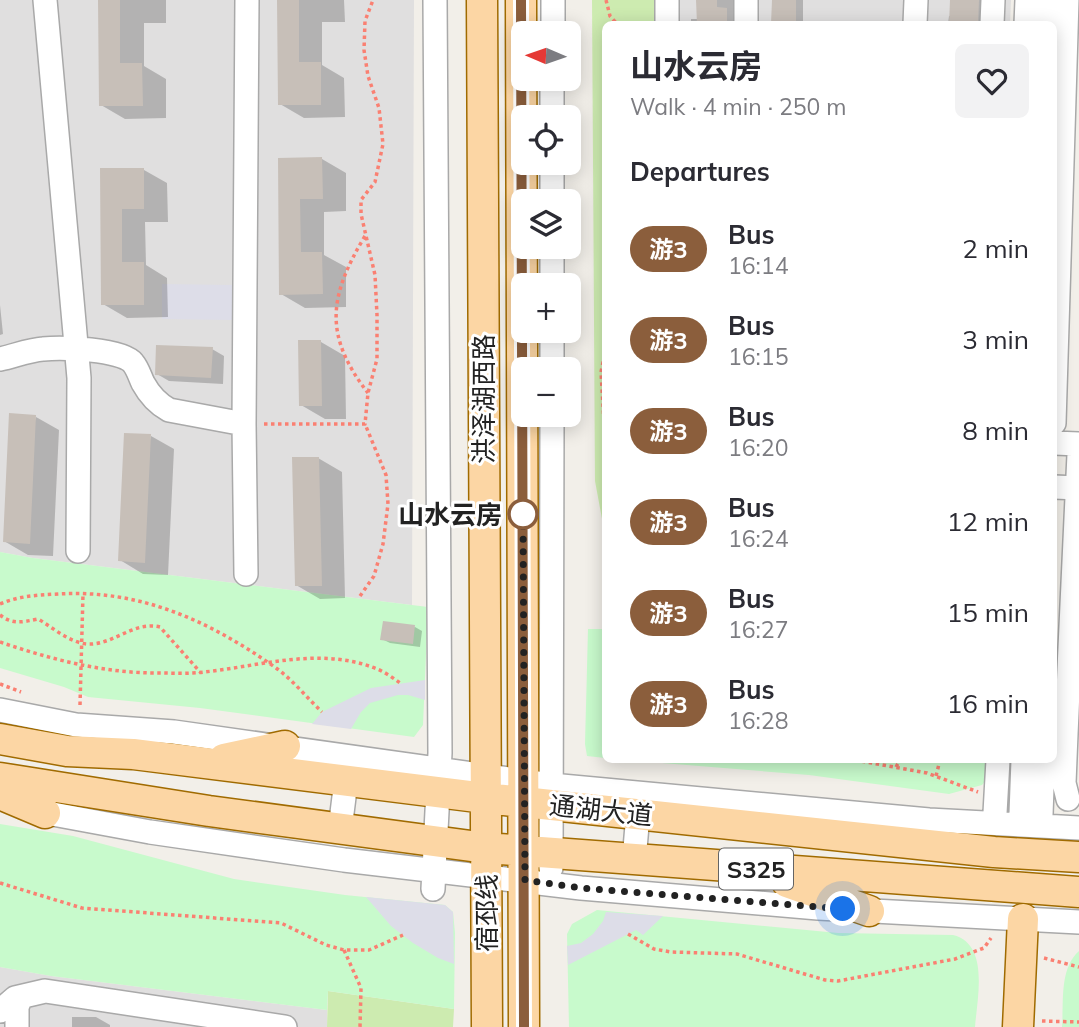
<!DOCTYPE html>
<meta charset="utf-8">
<style>
:root{--surface:#fff;--page:#f2f2f3;--text:#2b2b33;--muted:#7c7c81}
body{margin:0;font-family:Mulish,"Noto Sans SC",sans-serif;background:var(--page);color:var(--text);height:100vh;display:flex;flex-direction:column;font-size:26px;white-space:nowrap}
*{box-sizing:border-box;margin:0}
p{font-size:23px;color:var(--muted)}
.icon{flex:none;width:38px;height:38px;fill:none;stroke:currentColor;stroke-width:2;stroke-linecap:round;stroke-linejoin:round}
.map{position:relative;flex:1;overflow:hidden}
.side{position:absolute;left:602px;top:21px;width:455px;height:742px;display:flex;flex-direction:column;background:var(--surface);border-radius:10px;box-shadow:0 4px 18px #0003}
.side>*{flex:none}
.badge{padding:0 14px;border-radius:23px;font-size:24px;line-height:46px}
.needle{width:46px;rotate:272deg}
.fabs{position:absolute;left:511px;top:21px;display:grid;gap:14px}
.fabs a{display:grid;place-items:center;width:70px;height:70px;border-radius:10px;background:var(--surface);box-shadow:0 4px 18px #0003;font-size:35px}
.you{position:absolute;width:35px;height:35px;margin:-18px;border:5px solid #fff;border-radius:50%;background:#1a73e8;box-shadow:0 0 0 10px #1a73e833}
.map>.badge{position:absolute;translate:-50% -50%;box-shadow:0 0 0 4px #fff}
h2{padding:0 28px;font-size:26px;line-height:63px}
.round{display:grid;place-items:center;flex:none;width:74px;height:74px;border-radius:10px;background:var(--page)}
.overview{display:flex;align-items:center;justify-content:space-between;height:119px;padding:0 28px}
h1{font-size:33px;font-weight:700;line-height:52px}
ul{padding:0;list-style:none}
li{display:flex;align-items:center;gap:21px;height:91px;padding:0 28px}
li div{flex:1}
li b{display:block;font-size:26px}
li em{font-style:normal}
li .badge{min-width:77px;font-weight:700;text-align:center}
.map>svg:first-child{display:block}
.residential{fill:#e0dfdf}
.grass{fill:#cdebb0}
.park{fill:#c8facc}
.plaza{fill:#dddde8}
.shadow{fill:#0003}
.building{fill:#c7bfb8}
.lines{fill:none;stroke-linecap:round;stroke-linejoin:round}
.minor-casing{stroke:#a9a9a9;stroke-width:26}
.major-casing{stroke:#a06b00;stroke-width:33}
.path{stroke:#fa8072;stroke-width:3.5;stroke-dasharray:3.5 3.5;stroke-linecap:butt}
.minor{stroke:#fff;stroke-width:23}
.major{stroke:#fcd6a4;stroke-width:30}
.line-casing{stroke:#fff;stroke-width:16}
.line{stroke:#8b5e3c;stroke-width:10}
.walk{stroke:#222;stroke-width:7;stroke-dasharray:0 12.6}
.stop-dot{fill:#fff;stroke:#8b5e3c;stroke-width:3.5}
.labels{text-anchor:middle;dominant-baseline:central;stroke-width:6;stroke-linejoin:round;paint-order:stroke}
.shield{fill:#fff;stroke:#646464;stroke-width:2}
.shield-label{font-size:24px;font-weight:bold;fill:#222}
.street-label{font-size:26px;fill:#222;stroke:#fff}
.stop-label{font-size:26px;font-weight:bold;fill:#222;stroke:#fff;text-anchor:end}
</style>
<div class="map">
<svg width="1079" height="1027" viewBox="0 0 1079 1027">
<rect width="100%" height="100%" fill="#f2efe9"/>
<!-- residential -->
<path class="residential" d="M0,0H414L412,605L33,558L0,552Z
M596,0H1011L1010,24H606Z
M0,967L51,976L327,1010V1027H0Z"/>
<!-- grass -->
<path class="grass" d="M592,0H655V24H606L605,535L595,481Z
M328,991L454,1009L453,1027H327Z"/>
<!-- park -->
<path class="park" d="M0,552L33,558L428,607L423,725L414,737L200,708L88,697L64,687L0,668Z
M588,629H605V758L587,756L585,744Z
M625,760H997L994,771L982,785L949,794L809,775Z
M0,824L73,836L234,879L345,895L445,905L453,912L455,933L454,1009L328,991L327,1010L51,976L0,967Z
M597,910L838,933L953,935C990,944 977,999 975,1027H569L567,934L572,924Z
M1079,951V1027H1062C1064,1002 1059,969 1079,951Z"/>
<!-- plaza -->
<path class="plaza" d="M162,284L232,285V320L162,319Z
M425,680V700L408,695H398L370,703L361,712L351,729L312,724L322,712L371,688Z
M366,897L445,905L453,912L454,964L438,958L413,943L391,926Z
M606,912L663,916L643,935L636,930L568,965L567,946L581,943L593,934L603,921Z"/>
<!-- shadow -->
<path class="shadow" d="M100,0H166V23H144V66L166,79V118L125,119L101,105Z
M279,0H344L345,22H322V65L344,78L345,117L304,118L280,104Z
M698,0H741L750,24H691V19H698Z
M773,0H803V24H773Z
M952,0H1005L999,10L998,24H948L949,16H951Z
M280,159H322L346,173V211L324,212V255L346,267V307L305,308L281,294Z
M102,170H144L167,183L168,222H145L146,265L167,278L168,317L127,318L103,304Z
M0,305L3,334L0,335Z
M321,342L345,356L346,419H325L301,405Z
M212,349L224,356L223,384L169,381L157,374Z
M36,417L59,430L53,556L28,555L4,541Z
M151,436L174,449L168,575L143,574L120,560Z
M318,458L342,472L345,598L320,599L296,585Z
M415,627L422,631L420,647L390,643L382,639Z
M72,1017H96L110,1025V1027H72Z"/>
<!-- building -->
<path class="building" d="M98,0H120V63H142L143,106H99Z
M277,0H299V62H321V105H278Z
M696,0H717V7L727,8V24H697Z
M772,0H796V24H771Z
M950,0H979L978,24H949Z
M322,157L323,199H300L301,252H322L323,294L279,295L278,158Z
M100,168H144V209H122V262H144V305H101Z
M298,340H321L322,406H299Z
M156,345L213,347L211,378L155,375Z
M9,413L36,415L30,544L3,542Z
M124,433L151,434L145,563L118,561Z
M292,457H319L322,586H295Z
M383,621L415,625L413,644L380,640Z"/>
<g class="lines">
<!-- minor casing -->
<g class="minor-casing">
<path id="minor" d="M45,0L79,378L78,551
M667,0V24
M746,0V24
M915,24L916,0
M992,24L993,0
M1026,24L1027,0
M1048,24V0
M553,33V0
M552,117V79
M552,201V163
M552,285V247
M0,359C14,356 29,350 43,349C61,347 122,349 133,363C138,369 140,377 143,383C149,394 158,404 169,410L244,424
M552,369V331
M1054,423L1067,0
M1054,443L1079,444
M1054,487L1079,488
M246,574L244,424L247,0
M0,710L76,725L174,732L551,785L929,820L1079,828
M1068,799L1064,783L1066,734L1079,454
M31,810L150,832L344,860L581,888L818,908L1079,922
M995,813L998,760
M1021,814L1023,760
M1041,815L1043,760
M340,829L346,781
M634,860L638,814
M551,868L552,415
M433,889L440,753L435,0
M0,1011L15,998L45,991L285,1027
M17,1027V1007L21,997"/>
</g>
<!-- major casing -->
<g class="major-casing">
<path id="major" d="M482,0L487,1027
M521,0L524,1027
M0,739L67,751L133,754L485,798L994,852L1079,857
M224,759L285,746
M0,778L209,811L486,848L1079,892
M0,794L45,813
M787,882L869,911
M1018,1027L1023,919"/>
</g>
<!-- path -->
<path class="path" d="M606,0L610,16L617,24
M606,178V186
M365,236C329,296 323,335 368,393
M606,348L601,372L606,455
M264,424H365L368,393L377,359V315L375,275L361,214V200L375,182L383,144L379,108L368,76L364,50L365,21L373,0
M360,596L374,576L383,544L388,504L386,475L365,424
M0,604C19,596 37,595 58,594C140,589 210,621 276,668C293,680 307,698 322,712
M0,615C13,625 22,622 38,619C52,627 65,639 81,643C109,650 132,620 160,627L201,673
M0,642C50,659 103,673 156,673C172,673 188,674 204,672C261,666 321,646 377,669C385,672 393,678 400,683
M0,684L21,692
M80,705L83,594
M855,760L927,773L978,792
M896,767L900,760
M936,776L940,760
M0,883L82,908L281,923L326,945L344,950H369L403,935
M628,934L654,949L671,952L737,954L825,980L838,981L955,959L984,948L991,938
M344,950L361,988L360,1027
M1044,958L1079,967
M1042,1021L1079,1022"/>
<!-- minor -->
<use href="#minor" class="minor"/>
<!-- major -->
<use href="#major" class="major"/>
</g>
<g class="lines">
<!-- line casing -->
<g class="line-casing">
<path id="line" d="M521,0L524,1027"/>
</g>
<!-- line -->
<use href="#line" class="line"/>
<!-- walk -->
<path class="walk" d="M523,514L525,880L581,888L843,909"/>
</g>
<!-- markers -->
<circle class="stop-dot" cx="523" cy="514" r="14"/>
<g class="labels">
<!-- shield labels -->
<rect class="shield" x="719" y="848.5" width="74" height="41" rx="5"/>
<g class="shield-label">
<text x="756" y="869">S325</text>
</g>
<!-- street labels -->
<g class="street-label">
<text transform="translate(483 399) rotate(-90)">洪泽湖西路</text>
<text transform="translate(601 810) rotate(6)">通湖大道</text>
<text transform="translate(486 913) rotate(-90)">宿邳线</text>
</g>
<!-- stop labels -->
<g class="stop-label">
<text x="502" y="514">山水云房</text>
</g>
</g>
</svg>
<div class="fabs">
<a><svg class="needle" viewBox="-14 -14 28 28"><path d="M0-13l5 13h-10z" fill="#e53935"/><path d="M0 13l5-13h-10z" fill="#7c7c81"/></svg></a>
<a><svg class="icon" aria-label="locate" viewBox="0 0 24 24"><circle cx="12" cy="12" r="6"/><path d="M12 2v4M12 18v4M2 12h4M18 12h4"/></svg></a>
<a><svg class="icon" aria-label="layers" viewBox="0 0 24 24"><path d="M12 4l9 5-9 5-9-5zM3 14l9 5 9-5"/></svg></a>
<a>+</a>
<a>−</a>
</div>
<div class="you" style="left:843px;top:909px"></div>
<section class="side">
<div class="overview"><div><h1>山水云房</h1><p>Walk · 4 min · 250 m</p></div><a class="round"><svg class="icon" aria-label="heart" viewBox="0 0 24 24"><path d="M12 20l-8-8c-3-5 5-10 8-4 3-6 11-1 8 4z"/></svg></a></div>
<h2>Departures</h2>
<ul>
<li><span class="badge" style="background:#8b5e3c;color:#fff">游3</span><div><b>Bus</b><p>16:14</p></div><em>2 min</em></li>
<li><span class="badge" style="background:#8b5e3c;color:#fff">游3</span><div><b>Bus</b><p>16:15</p></div><em>3 min</em></li>
<li><span class="badge" style="background:#8b5e3c;color:#fff">游3</span><div><b>Bus</b><p>16:20</p></div><em>8 min</em></li>
<li><span class="badge" style="background:#8b5e3c;color:#fff">游3</span><div><b>Bus</b><p>16:24</p></div><em>12 min</em></li>
<li><span class="badge" style="background:#8b5e3c;color:#fff">游3</span><div><b>Bus</b><p>16:27</p></div><em>15 min</em></li>
<li><span class="badge" style="background:#8b5e3c;color:#fff">游3</span><div><b>Bus</b><p>16:28</p></div><em>16 min</em></li>
</ul>
</section>
</div>
